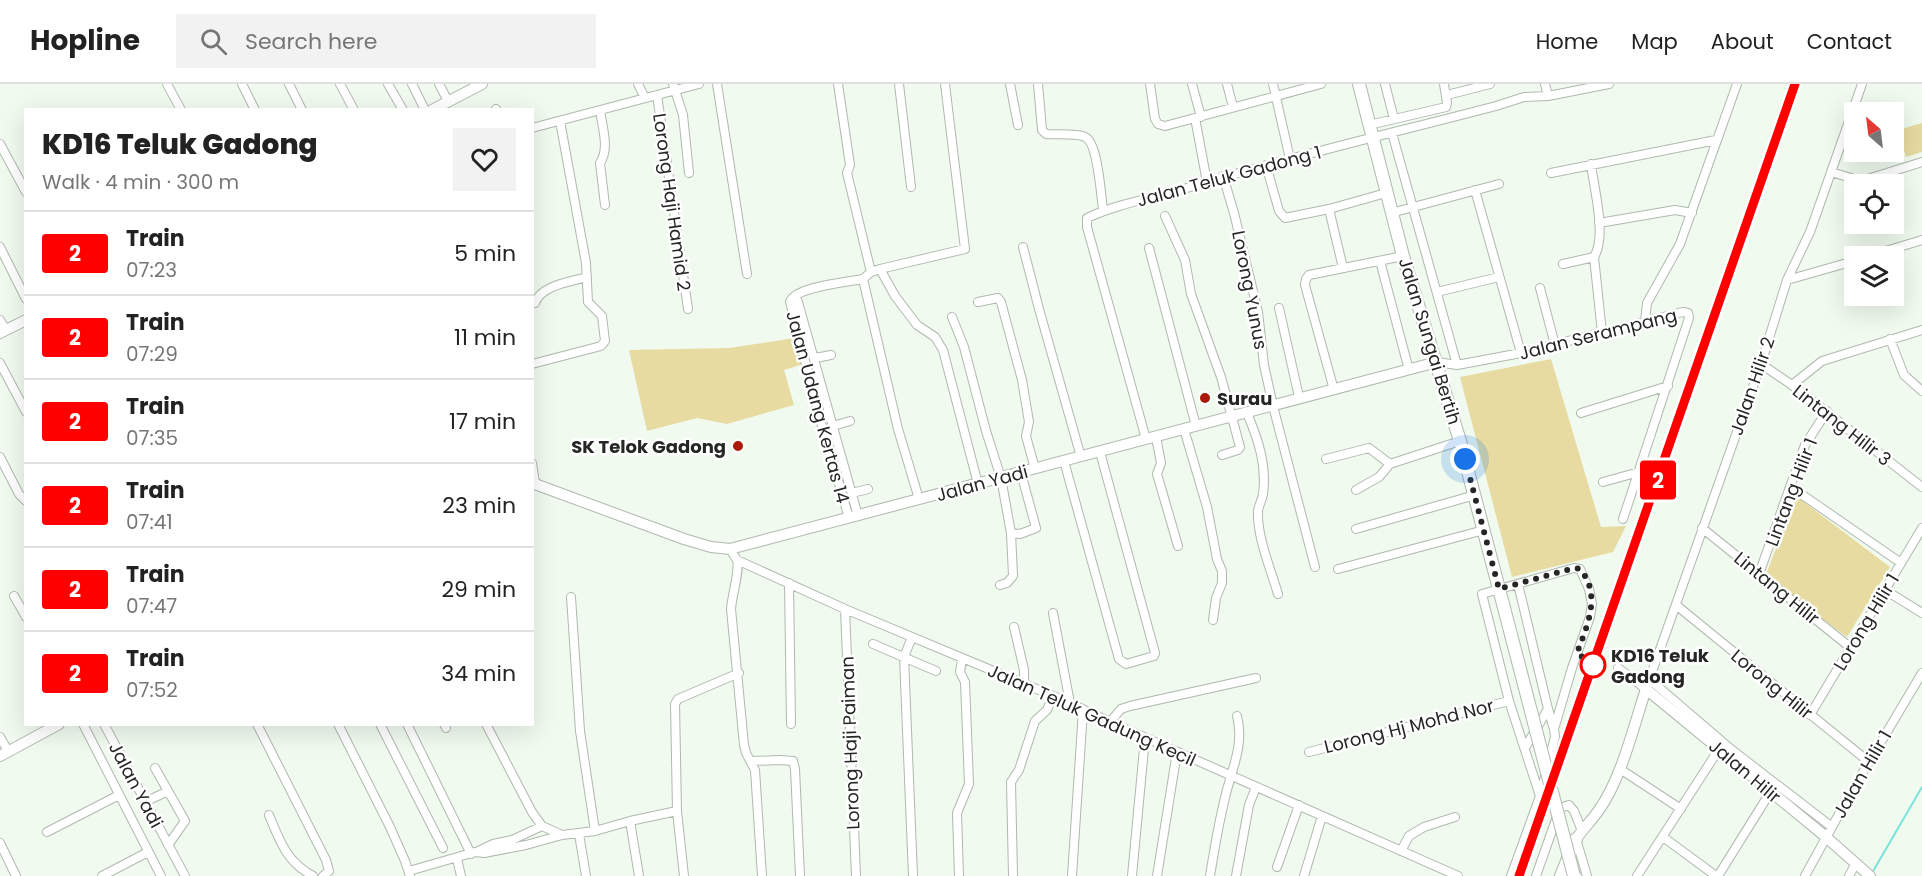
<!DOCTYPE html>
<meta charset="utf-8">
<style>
:root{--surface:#fff;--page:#f2f2f2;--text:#222;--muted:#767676;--line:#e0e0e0}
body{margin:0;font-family:Poppins,sans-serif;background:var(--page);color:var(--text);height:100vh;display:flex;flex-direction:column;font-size:22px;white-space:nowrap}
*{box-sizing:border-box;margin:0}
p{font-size:20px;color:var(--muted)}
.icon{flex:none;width:33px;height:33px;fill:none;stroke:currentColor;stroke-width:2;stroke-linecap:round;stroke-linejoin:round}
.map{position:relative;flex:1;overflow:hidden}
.side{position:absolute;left:24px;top:24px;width:510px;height:618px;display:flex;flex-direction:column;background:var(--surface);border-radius:0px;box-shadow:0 6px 24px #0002}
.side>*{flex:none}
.badge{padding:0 12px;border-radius:4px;font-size:21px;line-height:39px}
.needle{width:39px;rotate:332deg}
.fabs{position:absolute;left:1844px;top:18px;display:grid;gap:12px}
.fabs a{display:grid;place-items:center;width:60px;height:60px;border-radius:0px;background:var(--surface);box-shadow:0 6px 24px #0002;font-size:30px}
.you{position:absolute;width:30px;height:30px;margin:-15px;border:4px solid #fff;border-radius:50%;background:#1a73e8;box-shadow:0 0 0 9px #1a73e833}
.map>.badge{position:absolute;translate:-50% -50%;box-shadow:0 0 0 3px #fff}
.round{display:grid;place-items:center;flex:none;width:63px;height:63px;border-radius:0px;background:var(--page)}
.overview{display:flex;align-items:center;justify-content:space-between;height:102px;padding:0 18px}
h1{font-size:28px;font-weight:800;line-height:45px}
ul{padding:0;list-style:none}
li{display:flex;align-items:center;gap:18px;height:84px;padding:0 18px;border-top:2px solid var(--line)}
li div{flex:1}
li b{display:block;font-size:22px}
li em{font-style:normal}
li .badge{min-width:66px;font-weight:700;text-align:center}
header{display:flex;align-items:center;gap:36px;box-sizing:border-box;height:84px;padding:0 30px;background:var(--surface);border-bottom:2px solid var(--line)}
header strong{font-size:28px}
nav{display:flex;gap:33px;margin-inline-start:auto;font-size:21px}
.search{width:420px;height:54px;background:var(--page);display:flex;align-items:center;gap:15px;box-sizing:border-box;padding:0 21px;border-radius:0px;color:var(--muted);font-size:22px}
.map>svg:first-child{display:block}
.green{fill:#e7dba1}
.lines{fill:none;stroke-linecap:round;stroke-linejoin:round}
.stream{stroke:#79e4da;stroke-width:2}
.minor-casing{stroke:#afb9ae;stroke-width:10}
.tertiary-casing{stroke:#afb9ae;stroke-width:12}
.primary-casing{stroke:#afb9ae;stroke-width:14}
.minor{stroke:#fff;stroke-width:8}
.tertiary{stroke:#fff;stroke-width:10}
.primary{stroke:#fff;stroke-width:12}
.rail{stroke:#898f88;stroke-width:2;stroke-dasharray:8 8;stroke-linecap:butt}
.primary-bridge-casing{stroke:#afb9ae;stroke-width:14;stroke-linecap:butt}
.primary-bridge{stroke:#fff;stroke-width:12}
.line-casing{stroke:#fff;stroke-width:14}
.line{stroke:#f00;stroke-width:9}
.walk{stroke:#242723;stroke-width:6;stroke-dasharray:0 10.8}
.poi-dot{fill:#aa1a06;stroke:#fff;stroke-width:2}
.stop-dot{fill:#fff;stroke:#f00;stroke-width:3}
.labels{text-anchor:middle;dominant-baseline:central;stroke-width:5;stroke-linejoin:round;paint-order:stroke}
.street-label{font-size:18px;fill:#242723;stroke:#fff}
.poi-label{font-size:18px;font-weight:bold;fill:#242723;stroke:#fff;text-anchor:start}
.stop-label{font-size:18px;font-weight:bold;fill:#242723;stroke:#fff;text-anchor:start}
</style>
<header>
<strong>Hopline</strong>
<div class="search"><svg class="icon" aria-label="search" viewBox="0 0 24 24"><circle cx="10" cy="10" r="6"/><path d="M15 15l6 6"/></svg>Search here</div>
<nav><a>Home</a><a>Map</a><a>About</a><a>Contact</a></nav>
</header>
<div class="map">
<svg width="1922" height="792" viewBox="0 0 1922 792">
<rect width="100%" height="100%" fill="#f0faef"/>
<!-- green -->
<path class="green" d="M1922,39V68L1906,73L1898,46Z
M795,254L803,280L784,286L794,321L727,340L697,334L647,347L629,266L729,264Z
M1551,275L1601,443L1626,442L1613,468L1512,493L1460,293Z
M1796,412L1890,483L1847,553L1765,493Z"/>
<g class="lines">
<!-- stream -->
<path class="stream" d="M1872,789L1922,703"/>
<!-- minor casing -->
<g class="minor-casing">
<path id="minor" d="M167,0L181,26
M242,0L255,26
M289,0L302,26
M340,0L354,26
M388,0L403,26
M412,0L425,26
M439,0L448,17
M638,0L645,14
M673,0L683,31L689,89
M717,0L747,190
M838,0L850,81L847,89L871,188
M899,0L911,103
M1010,0L1018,41
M1038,0L1042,46L1046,50C1056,51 1077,49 1085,53C1098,58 1101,112 1103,126
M1150,0L1155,35L1158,40L1165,42L1321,0
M1192,0L1201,33
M1227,0L1233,23
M1273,0L1290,75
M1385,0L1394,35
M1545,0L1548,12
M657,11L688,225
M1447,11L1490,0
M496,25V26
M600,26C602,43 610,64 600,79L605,121
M1195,34L1207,98
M1369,41L1446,23L1447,19L1444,0
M532,44L699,0
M1392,49L1457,281
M0,60L26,108
M1591,80C1594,105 1607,152 1594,173L1602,249
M1266,81L1279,127L1285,134L1329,125L1386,109
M1831,88L1861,97L1922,78
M1551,89L1716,56
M1223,92L1234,129L1258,228L1264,281L1273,322L1315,483
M1475,106L1521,269
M1329,125L1343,184
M1391,129L1499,100
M1165,132L1185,176L1191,210L1221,293L1240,363L1238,366L1222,371
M1599,139L1675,126L1692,129
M0,163L26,215
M1023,163L1039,225L1081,373
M1149,164L1196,342
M1869,172L1922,156
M1380,177L1409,286
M1563,180L1594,173
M880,185L895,212L917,241L935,253L943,266L978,400
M1787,196L1854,177
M1540,204L1555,261
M1437,208L1499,193
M796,211L858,432
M978,218L998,214L1001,218L1022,296L1029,338L1026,352L1035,385
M535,219C541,201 571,198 587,193
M1279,224L1299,313
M952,233L964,263L986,347L1001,394L1011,449L1020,450L1036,444L1021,389
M0,236L6,246
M1645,237L1647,219L1680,160L1737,0
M1890,255L1904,291L1922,307
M815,274L831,271
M1437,278L1457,281L1521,269L1683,228L1688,229L1689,234L1623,435
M0,279L26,328
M532,280L601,262L605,257L602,232L588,218L586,179L560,37
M1761,280L1792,301L1922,403
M1792,301L1822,277L1922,246
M1334,306L1305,201L1306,195L1309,191L1403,172
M1247,329C1258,355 1267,381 1263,410C1262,417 1258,422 1258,428C1257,453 1271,486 1278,510
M1581,329L1668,302
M833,342L850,337
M1184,345L1207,423L1217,475L1222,487V499L1216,514L1213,536
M1156,353L1161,379L1157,390L1178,462
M1146,355L1087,143V134C1119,119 1154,114 1187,104C1289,73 1393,49 1496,22L1524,13L1548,12L1609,0
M0,373L19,410L26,417
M1326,375L1369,364L1390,380
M1064,377L1119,575L1126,580L1154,572L1155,569L1100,368
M532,379L535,399
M1603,398L1639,388
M1791,403L1901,479
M1356,406L1379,393L1390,380L1460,357
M852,409L868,405
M919,415L898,345L863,195L871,188L880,185L965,165L945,0
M849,434L820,335L790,218C794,203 847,198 863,195
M1702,444L1851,564
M1356,445L1475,411
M730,465L737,476L845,525L1070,619L1110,638L1458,792
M737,476C740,488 732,510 731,525L744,661L746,669L755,686L762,792
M1338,485L1484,446
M1759,490L1805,361L1827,327
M789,499L791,640
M1000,501L1007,499L1013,492L1011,449
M1885,506L1922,529
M14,512L26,533
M571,513L580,647L595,747
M1676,521L1869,678
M845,525L856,792
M1053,529L1070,619
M1014,543L1024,586V600
M912,553L904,573L913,792
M873,560L936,587
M1618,584L1646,605L1761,280L1787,196L1810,148L1862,0
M1649,595L1732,666L1832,743
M1810,631L1922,444
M1110,638L1121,625L1130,622L1256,594
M83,640L161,792
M104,640L185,792
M257,640L326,776L329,787L323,792
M338,640L390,743L405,777L410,792
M380,640L443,764
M407,640L471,770
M444,640L446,644
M486,640L532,728L542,742L562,751
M0,653L8,667
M1525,664L1548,625
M1309,668L1509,617
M752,677L780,676L793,677L795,685L800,792
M1620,685L1681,725
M168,707L185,737L168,761
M1540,712L1509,617L1482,510L1574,484L1580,485L1589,505L1592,520L1590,533L1572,584L1554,645
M145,718L168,707L155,684
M269,731C280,758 287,778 313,792
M630,737L639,792
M47,748L119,711
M579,750L586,792
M1663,753L1716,792
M1576,755L1587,792
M0,759L16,792
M1401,767L1409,752L1424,743L1455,733
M476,768L493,760L512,756L542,742
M457,775L461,792
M1277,783L1299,721
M409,787L475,768L484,769L526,761L562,751L595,747L630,737L677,727
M102,792L148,768
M684,792L677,727L675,620L678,615L739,589
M959,792L957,729L969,700L965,598L960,588L962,575
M1013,792L1011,698L1019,686L1035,637L1047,626L1053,612
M1072,792L1083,626
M1132,792L1145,654
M1157,792L1177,668
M1210,792C1214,767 1218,743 1224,718C1230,689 1245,662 1237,632
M1236,792L1249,721L1256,703
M1304,792L1322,732
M1511,792L1540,712L1555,653L1554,645L1548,625L1518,500
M1536,792L1560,724L1569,721L1574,727L1582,747
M1637,792L1719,665
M1718,792L1771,707
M1805,792L1850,710L1922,589
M1849,792L1856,779"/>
</g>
<!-- tertiary casing -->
<g class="tertiary-casing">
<path id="tertiary" d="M432,26L482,0
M0,249L26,236
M532,399L684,455L711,463L730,465L1437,278
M0,672L59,640
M1576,755C1583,745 1592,736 1599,726C1622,693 1633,644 1646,605L1826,753L1870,792"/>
</g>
<!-- primary casing -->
<g class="primary-casing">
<path id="primary" d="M1359,0L1403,172L1460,357L1503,520
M1561,792L1576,755"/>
</g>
<!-- minor -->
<use href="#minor" class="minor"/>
<!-- tertiary -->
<use href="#tertiary" class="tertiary"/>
<!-- primary -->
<use href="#primary" class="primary"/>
<!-- rail -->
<path class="rail" d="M1523,792L1799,0"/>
<!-- primary-bridge casing -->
<g class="primary-bridge-casing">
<path id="primary-bridge" d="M1503,520L1574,792"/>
</g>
<!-- primary-bridge -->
<use href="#primary-bridge" class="primary-bridge"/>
</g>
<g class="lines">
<!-- line casing -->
<g class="line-casing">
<path id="line" d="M1519,792L1795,0"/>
</g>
<!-- line -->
<use href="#line" class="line"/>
<!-- walk -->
<path class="walk" d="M1465,375L1499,505L1574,484L1580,485C1602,511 1587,542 1577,569L1593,581"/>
</g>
<!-- markers -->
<g class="poi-dot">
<circle cx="1205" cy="314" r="6"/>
<circle cx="738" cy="362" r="6"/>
</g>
<circle class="stop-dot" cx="1593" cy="581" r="12"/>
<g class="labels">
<!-- street labels -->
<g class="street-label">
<text transform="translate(1229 92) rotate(-15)">Jalan Teluk Gadong 1</text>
<text transform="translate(672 118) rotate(82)">Lorong Haji Hamid 2</text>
<text transform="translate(1250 206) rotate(79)">Lorong Yunus</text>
<text transform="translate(1598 250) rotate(-14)">Jalan Serampang</text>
<text transform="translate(1430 257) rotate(73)">Jalan Sungai Bertih</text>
<text transform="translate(1752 302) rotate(-71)">Jalan Hilir 2</text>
<text transform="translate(818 323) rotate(75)">Jalan Udang Kertas 14</text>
<text transform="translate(1842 341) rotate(38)">Lintang Hilir 3</text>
<text transform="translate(982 399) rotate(-15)">Jalan Yadi</text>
<text transform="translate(1791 408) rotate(-69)">Lintang Hilir 1</text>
<text transform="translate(1777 504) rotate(39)">Lintang Hilir</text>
<text transform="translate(1866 538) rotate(-59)">Lorong Hilir 1</text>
<text transform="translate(1772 600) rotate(39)">Lorong Hilir</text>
<text transform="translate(1092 631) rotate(24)">Jalan Teluk Gadung Kecil</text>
<text transform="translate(1409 642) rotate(-14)">Lorong Hj Mohd Nor</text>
<text transform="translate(850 659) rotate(-92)">Lorong Haji Paiman</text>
<text transform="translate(1745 687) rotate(40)">Jalan Hilir</text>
<text transform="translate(1862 690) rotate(-60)">Jalan Hilir 1</text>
<text transform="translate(136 701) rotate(62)">Jalan Yadi</text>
</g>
<!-- poi labels -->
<g class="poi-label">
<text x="1217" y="314">Surau</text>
<text x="726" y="362" text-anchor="end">SK Telok Gadong</text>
</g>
<!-- stop labels -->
<g class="stop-label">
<text x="1611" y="571">KD16 Teluk<tspan x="1611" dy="21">Gadong</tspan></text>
</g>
</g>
</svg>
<div class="fabs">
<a><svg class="needle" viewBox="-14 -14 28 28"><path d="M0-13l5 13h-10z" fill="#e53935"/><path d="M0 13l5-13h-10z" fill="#767676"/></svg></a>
<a><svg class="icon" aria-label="locate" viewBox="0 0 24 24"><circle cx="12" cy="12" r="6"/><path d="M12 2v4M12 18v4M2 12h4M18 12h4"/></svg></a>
<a><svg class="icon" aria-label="layers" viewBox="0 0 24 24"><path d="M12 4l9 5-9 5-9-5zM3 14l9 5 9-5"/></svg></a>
</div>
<div class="you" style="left:1465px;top:375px"></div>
<b class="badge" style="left:1658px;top:396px;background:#f00;color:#fff">2</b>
<section class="side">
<div class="overview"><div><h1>KD16 Teluk Gadong</h1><p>Walk · 4 min · 300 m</p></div><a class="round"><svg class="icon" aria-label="heart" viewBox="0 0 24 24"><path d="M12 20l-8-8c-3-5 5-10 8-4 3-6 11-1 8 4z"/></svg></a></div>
<ul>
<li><span class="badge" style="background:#f00;color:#fff">2</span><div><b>Train</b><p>07:23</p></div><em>5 min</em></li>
<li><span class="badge" style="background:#f00;color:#fff">2</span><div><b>Train</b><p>07:29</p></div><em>11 min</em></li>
<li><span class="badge" style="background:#f00;color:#fff">2</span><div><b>Train</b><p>07:35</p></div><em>17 min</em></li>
<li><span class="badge" style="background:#f00;color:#fff">2</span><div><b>Train</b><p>07:41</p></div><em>23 min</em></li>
<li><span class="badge" style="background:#f00;color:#fff">2</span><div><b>Train</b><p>07:47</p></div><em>29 min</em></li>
<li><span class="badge" style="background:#f00;color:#fff">2</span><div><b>Train</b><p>07:52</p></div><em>34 min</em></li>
</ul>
</section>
</div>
